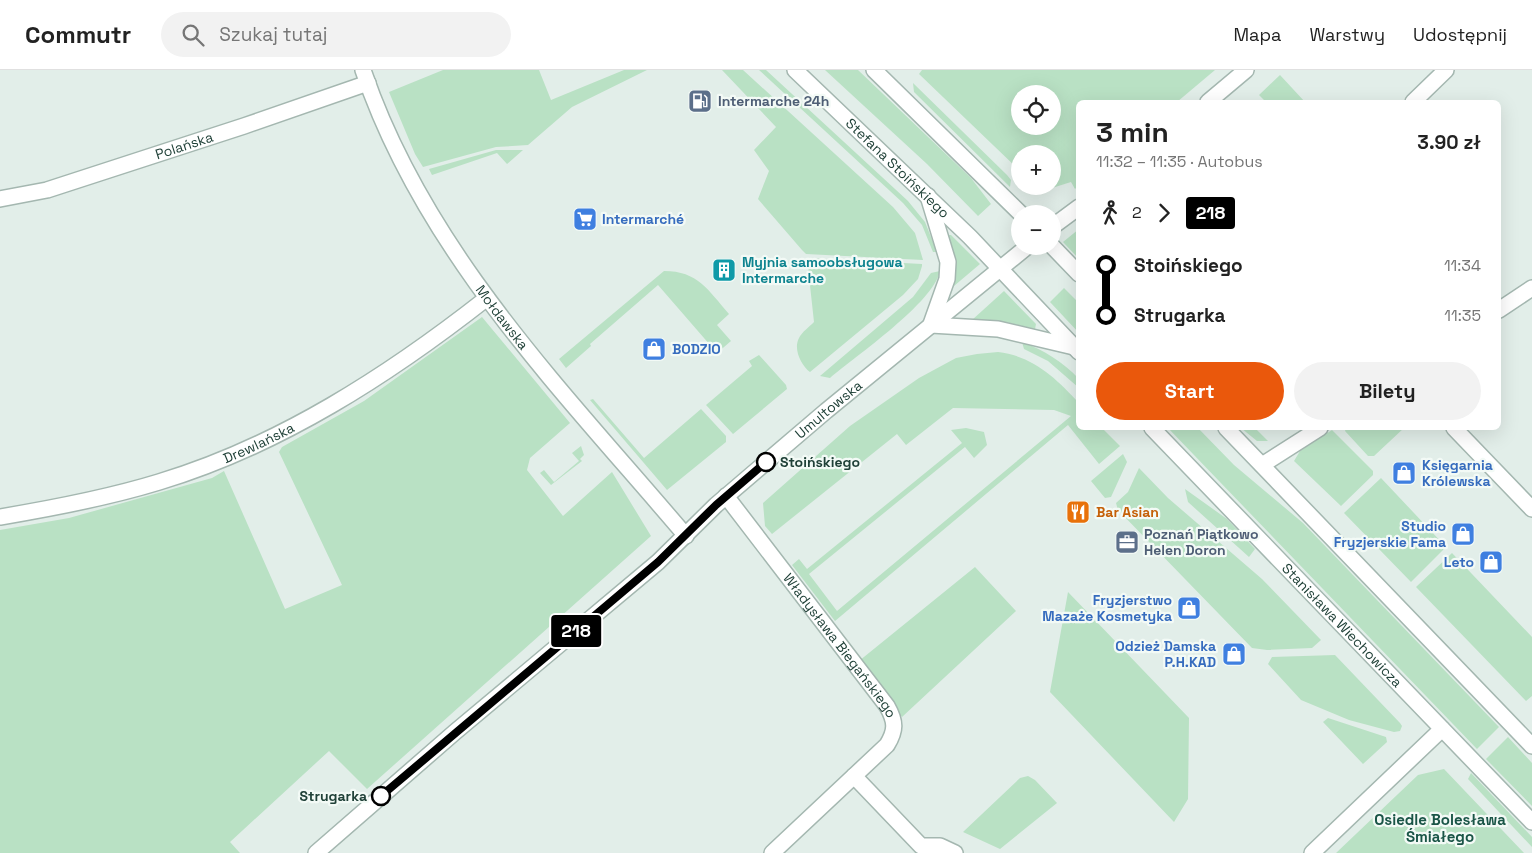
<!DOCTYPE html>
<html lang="pl">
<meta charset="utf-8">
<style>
:root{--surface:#fff;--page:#f2f2f2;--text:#222;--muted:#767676;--line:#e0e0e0;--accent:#ea580c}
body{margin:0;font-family:"Space Grotesk",sans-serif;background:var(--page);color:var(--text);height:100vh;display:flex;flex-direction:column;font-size:19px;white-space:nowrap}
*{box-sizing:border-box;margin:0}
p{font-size:16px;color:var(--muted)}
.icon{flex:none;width:28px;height:28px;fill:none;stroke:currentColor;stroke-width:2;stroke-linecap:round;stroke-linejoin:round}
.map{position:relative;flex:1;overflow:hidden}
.drawer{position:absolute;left:1076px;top:30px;width:425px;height:330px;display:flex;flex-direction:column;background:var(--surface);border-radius:8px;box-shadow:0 5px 20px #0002}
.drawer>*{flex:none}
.badge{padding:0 10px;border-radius:4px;font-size:18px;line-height:32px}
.controls{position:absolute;left:1011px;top:15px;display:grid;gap:10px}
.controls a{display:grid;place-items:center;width:50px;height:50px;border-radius:50%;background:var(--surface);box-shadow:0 5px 20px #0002;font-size:25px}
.map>.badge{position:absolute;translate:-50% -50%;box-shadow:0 0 0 2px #fff}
.legs{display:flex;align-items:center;gap:8px;height:55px;padding:0 20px;font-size:16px}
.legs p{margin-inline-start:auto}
.headline{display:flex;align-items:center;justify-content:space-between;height:85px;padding:0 20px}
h1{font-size:28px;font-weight:700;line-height:38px}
.action{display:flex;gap:10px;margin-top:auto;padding:10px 20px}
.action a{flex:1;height:58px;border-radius:30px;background:var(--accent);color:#fff;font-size:20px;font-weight:700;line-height:58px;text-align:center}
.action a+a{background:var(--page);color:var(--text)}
ul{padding:0 20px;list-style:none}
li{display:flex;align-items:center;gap:18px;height:50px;font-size:19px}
li i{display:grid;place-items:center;width:8px;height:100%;margin:0 6px;background:currentColor}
li i::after{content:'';width:12px;height:12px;margin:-6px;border:4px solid;border-radius:50%;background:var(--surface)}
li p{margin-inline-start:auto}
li:first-child i{background:linear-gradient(#0000 50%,currentColor 0)}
li:last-child i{background:linear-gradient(currentColor 50%,#0000 0)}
header{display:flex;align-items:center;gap:30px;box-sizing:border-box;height:70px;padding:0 25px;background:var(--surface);border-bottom:1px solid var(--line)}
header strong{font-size:24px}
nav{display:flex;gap:28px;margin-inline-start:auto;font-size:18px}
.search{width:350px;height:45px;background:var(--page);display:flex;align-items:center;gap:12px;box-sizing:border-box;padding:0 18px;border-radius:28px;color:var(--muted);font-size:19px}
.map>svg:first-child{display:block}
.green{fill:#b9e1c4;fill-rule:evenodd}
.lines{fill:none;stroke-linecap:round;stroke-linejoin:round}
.minor-casing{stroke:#a4b7b0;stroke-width:18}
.minor{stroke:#fff;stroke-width:15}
.line-1-casing{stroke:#fff;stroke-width:11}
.line-1{stroke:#000;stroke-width:8}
.stop-1-dot{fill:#fff;stroke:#000;stroke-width:2.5}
.labels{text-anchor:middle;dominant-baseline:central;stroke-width:4.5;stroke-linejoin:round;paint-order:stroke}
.service-label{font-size:14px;font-weight:bold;fill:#4e5e75;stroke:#f3faf6;text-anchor:start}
.street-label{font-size:14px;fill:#204138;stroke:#f3faf6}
.shop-label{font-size:14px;font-weight:bold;fill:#366cbe;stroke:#f3faf6;text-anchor:end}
.culture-label{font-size:14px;font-weight:bold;fill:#0d838f;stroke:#f3faf6;text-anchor:start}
.stop-label{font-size:14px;font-weight:bold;fill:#204138;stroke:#f3faf6;text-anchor:start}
.food-label{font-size:14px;font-weight:bold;fill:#c56008;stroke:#f3faf6;text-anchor:start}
.neighbourhood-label{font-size:15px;font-weight:bold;fill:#1a5547;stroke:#f3faf6}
</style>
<header>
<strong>Commutr</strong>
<div class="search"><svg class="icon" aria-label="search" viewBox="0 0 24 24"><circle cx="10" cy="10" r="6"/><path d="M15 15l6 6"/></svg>Szukaj tutaj</div>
<nav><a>Mapa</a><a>Warstwy</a><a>Udostępnij</a></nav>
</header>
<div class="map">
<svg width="1532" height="783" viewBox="0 0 1532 783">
<rect width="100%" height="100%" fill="#e2eee9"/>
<!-- green -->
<path class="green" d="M443,0H539L551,30L624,0H647L572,37L528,75L496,77L423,97L415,84L389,22Z
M722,0H743L893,137L915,163L923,190L806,184L802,180L758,129L769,101L754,80L776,57Z
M759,0H766L908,131L925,152L937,182H933L922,155L903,133Z
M825,0H858L971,108L991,134L978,146L927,94Z
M922,0H1215L1177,32H1079V115L1075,119L1071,112L1052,118L1043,116H1052V84H1020V101L919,4ZM1020,24H1052V56H1020Z
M1280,5L1305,32H1266L1259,25Z
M913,13L1007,105L1011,110L1010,117L914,22Z
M496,80H523L507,94L497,83L432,105L429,99Z
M1079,159V189L1063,172Z
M948,165H951L980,194L954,216L956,197Z
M807,188L922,194V196L918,209L903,225L810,302C801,295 793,279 799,268C802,262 809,257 814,252Z
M664,201C698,201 708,220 729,244L717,255L731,271L717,283L658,215L590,274L591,276L566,298L559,289Z
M940,201C934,232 856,286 830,308L820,306L913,227L931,203Z
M1064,218L1079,233V263L1050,232Z
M1004,221L1036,254L1035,259L1006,252H975L972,250Z
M482,247L570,353L530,388L527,400L563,446L612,402L651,466L367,719L329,681L230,772L240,783H0V460L69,448L212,408L224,401L285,539L342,515L279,382L282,377L364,331Z
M1022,272C1044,280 1063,292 1079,309V318L1048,291L1024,279Z
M998,282C1033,286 1056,308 1079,333V358H1102L1120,376L1099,394L1068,355L835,551L792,495L799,489L807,499L962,373L951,360L966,358L984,362L987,375L974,388L965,377L809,504L837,541L1071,346L1054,340L953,338L906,375L897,364L772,464L765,456L763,433L850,356L919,308L956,288L977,284Z
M759,285L786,315L787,319L733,364L706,335L752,296L749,291Z
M593,329L644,388L701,339L726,366V372L667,420L590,330Z
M1168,358H1198L1234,395L1303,453L1499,657L1477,679Z
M1241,358H1255L1268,371H1257Z
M1346,358H1404L1374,386H1368L1345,361Z
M1332,360L1373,401V405L1341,436L1294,391L1300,381Z
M581,376L584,385L580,389L582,391L551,415L540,403L544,400L554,412L579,391L572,383Z
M1123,384L1127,392L1111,427L1105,428L1091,411Z
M1139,398L1168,428L1262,509L1321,570L1312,578L1267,580L1252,578L1118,440L1116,433L1128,422Z
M1381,408L1446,477L1411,512L1344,443Z
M1185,419L1227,449L1255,479L1249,487L1188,432Z
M1452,483L1532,567V626L1526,631L1416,517Z
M975,497L1016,541L902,647L859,591Z
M1068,522L1189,648L1188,729L1174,752L1050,622Z
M1335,585L1400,653L1402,656L1400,661L1394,662L1349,650L1301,630L1268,594L1272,587Z
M1328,648L1386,667L1387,672L1363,694L1323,652Z
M1508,667L1532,693V736L1486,689Z
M1444,699L1524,783H1336L1418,705Z
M1471,703L1532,767V777L1468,709Z
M1028,706L1035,710L1057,733L1000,779L963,762L1020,708Z"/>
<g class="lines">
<!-- minor casing -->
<g class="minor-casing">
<g id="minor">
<path id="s1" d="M363,0C425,183 564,322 686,466"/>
<path id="s2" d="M795,0L970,167L1079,282"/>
<path d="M874,0L1021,144"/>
<path d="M1208,32L1246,0"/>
<path d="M1413,32L1446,0"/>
<path d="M928,126L948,192L947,209L931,254"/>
<path id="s3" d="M0,129L47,120L244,56L368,13"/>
<path d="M1052,157L1079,137"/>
<path d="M1052,176L1079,204"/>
<path d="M1499,240L1532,218"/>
<path d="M931,255L998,259L1074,277"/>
<path id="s4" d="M1152,358L1532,752"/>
<path d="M1226,358L1532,676"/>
<path d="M1454,358L1532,439"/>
<path d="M1262,395L1320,358"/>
<path id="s5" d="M726,426L887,636C896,652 896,660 887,675L772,783"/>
<path id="s6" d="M0,447C54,438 107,428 159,412C279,376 389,305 487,228"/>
<path d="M854,706L921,776H940L955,783"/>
<path id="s7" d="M316,783L455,662L658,492L716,435L826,341L1028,176"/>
<path d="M1312,783L1442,659"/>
</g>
</g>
<!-- minor -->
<use href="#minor" class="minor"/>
</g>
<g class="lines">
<!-- line-1 casing -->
<g class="line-1-casing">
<path id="line-1" d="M381,726L658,492L716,435L766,392"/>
</g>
<!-- line-1 -->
<use href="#line-1" class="line-1"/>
</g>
<!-- icons -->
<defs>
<g id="fuel-square" transform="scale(1.25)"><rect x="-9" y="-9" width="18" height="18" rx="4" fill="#5c6f8a" stroke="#f3faf6"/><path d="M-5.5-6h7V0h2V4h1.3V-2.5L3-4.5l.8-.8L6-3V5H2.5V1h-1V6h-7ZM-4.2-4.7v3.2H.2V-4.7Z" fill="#fff"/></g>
<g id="supermarket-square" transform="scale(1.25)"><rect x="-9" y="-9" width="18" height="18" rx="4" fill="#3f7fe0" stroke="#f3faf6"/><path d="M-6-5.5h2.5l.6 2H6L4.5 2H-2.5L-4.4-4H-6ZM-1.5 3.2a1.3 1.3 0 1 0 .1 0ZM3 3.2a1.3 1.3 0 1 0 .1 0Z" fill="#fff"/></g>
<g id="building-square" transform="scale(1.25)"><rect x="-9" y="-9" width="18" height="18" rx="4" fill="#0f9aa8" stroke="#f3faf6"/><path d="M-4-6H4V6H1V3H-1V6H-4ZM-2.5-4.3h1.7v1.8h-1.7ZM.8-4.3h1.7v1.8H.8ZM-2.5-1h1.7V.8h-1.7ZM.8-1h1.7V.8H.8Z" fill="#fff"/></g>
<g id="shop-square" transform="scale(1.25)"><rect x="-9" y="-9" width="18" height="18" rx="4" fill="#3f7fe0" stroke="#f3faf6"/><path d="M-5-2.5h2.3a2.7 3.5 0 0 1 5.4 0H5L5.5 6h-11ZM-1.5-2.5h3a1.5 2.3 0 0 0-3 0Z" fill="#fff"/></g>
<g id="restaurant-square" transform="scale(1.25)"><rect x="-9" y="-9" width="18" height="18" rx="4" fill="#e8710a" stroke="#f3faf6"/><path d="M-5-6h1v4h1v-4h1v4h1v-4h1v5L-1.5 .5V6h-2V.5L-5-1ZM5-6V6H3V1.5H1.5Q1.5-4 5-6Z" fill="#fff"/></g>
<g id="office-square" transform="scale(1.25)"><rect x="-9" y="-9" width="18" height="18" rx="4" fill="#5c6f8a" stroke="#f3faf6"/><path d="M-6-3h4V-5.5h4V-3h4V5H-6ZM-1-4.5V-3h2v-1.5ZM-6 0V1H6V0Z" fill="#fff"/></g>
</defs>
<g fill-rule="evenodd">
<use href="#fuel-square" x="700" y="31"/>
<use href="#supermarket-square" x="585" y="149"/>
<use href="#building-square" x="724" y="200"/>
<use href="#shop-square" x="654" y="279"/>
<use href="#shop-square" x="1404" y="403"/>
<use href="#restaurant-square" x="1078" y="442"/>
<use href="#shop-square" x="1463" y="464"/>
<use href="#office-square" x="1127" y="472"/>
<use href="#shop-square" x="1491" y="492"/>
<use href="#shop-square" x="1189" y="538"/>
<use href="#shop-square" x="1234" y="584"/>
</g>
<!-- markers -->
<g class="stop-1-dot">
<circle cx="766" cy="392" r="9"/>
<circle cx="381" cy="726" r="9"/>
</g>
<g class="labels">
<!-- service labels -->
<g class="service-label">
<text x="718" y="31">Intermarche 24h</text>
<text x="1144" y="464">Poznań Piątkowo<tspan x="1144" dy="16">Helen Doron</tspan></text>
</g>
<!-- street labels -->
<g class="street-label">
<text stroke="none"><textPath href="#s3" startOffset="192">Polańska</textPath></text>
<text stroke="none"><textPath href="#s2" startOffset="142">Stefana Stoińskiego</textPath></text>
<text stroke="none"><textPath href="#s1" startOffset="285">Mołdawska</textPath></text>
<text stroke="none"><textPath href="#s7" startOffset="678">Umultowska</textPath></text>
<text stroke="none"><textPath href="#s6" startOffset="270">Drewlańska</textPath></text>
<text stroke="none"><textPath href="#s4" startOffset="274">Stanisława Wiechowicza</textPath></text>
<text stroke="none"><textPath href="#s5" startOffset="188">Władysława Biegańskiego</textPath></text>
</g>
<!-- shop labels -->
<g class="shop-label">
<text x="602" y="149" text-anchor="start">Intermarché</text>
<text x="672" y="279" text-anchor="start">BODZIO</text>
<text x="1422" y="395" text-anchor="start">Księgarnia<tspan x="1422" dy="16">Królewska</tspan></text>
<text x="1446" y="456">Studio<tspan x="1446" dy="16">Fryzjerskie Fama</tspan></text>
<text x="1474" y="492">Leto</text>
<text x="1172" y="530">Fryzjerstwo<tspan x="1172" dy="16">Mazaże Kosmetyka</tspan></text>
<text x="1216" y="576">Odzież Damska<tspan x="1216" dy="16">P.H.KAD</tspan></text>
</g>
<!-- culture labels -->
<g class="culture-label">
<text x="742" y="192">Myjnia samoobsługowa<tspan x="742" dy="16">Intermarche</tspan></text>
</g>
<!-- stop labels -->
<g class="stop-label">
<text x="780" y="392">Stoińskiego</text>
<text x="367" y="726" text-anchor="end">Strugarka</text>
</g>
<!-- food labels -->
<g class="food-label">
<text x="1096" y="442">Bar Asian</text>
</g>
<!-- neighbourhood labels -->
<g class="neighbourhood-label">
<text x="1440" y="749">Osiedle Bolesława<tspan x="1440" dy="17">Śmiałego</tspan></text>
</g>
</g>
</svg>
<div class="controls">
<a><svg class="icon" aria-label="locate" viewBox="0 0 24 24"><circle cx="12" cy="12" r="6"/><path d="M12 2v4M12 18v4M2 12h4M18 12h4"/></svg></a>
<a>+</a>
<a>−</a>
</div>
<b class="badge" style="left:576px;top:561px;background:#000;color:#fff">218</b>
<section class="drawer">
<div class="headline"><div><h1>3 min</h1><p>11:32 – 11:35 · Autobus</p></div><b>3.90 zł</b></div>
<div class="legs"><svg class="icon" aria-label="walk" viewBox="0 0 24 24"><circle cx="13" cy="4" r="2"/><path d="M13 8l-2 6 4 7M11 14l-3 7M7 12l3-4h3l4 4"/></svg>2<svg class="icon" aria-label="forward" viewBox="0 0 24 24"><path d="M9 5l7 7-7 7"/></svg><b class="badge" style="background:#000;color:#fff">218</b></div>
<ul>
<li><i style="color:#000"></i><b>Stoińskiego</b><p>11:34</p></li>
<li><i style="color:#000"></i><b>Strugarka</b><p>11:35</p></li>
</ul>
<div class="action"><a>Start</a><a>Bilety</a></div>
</section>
</div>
